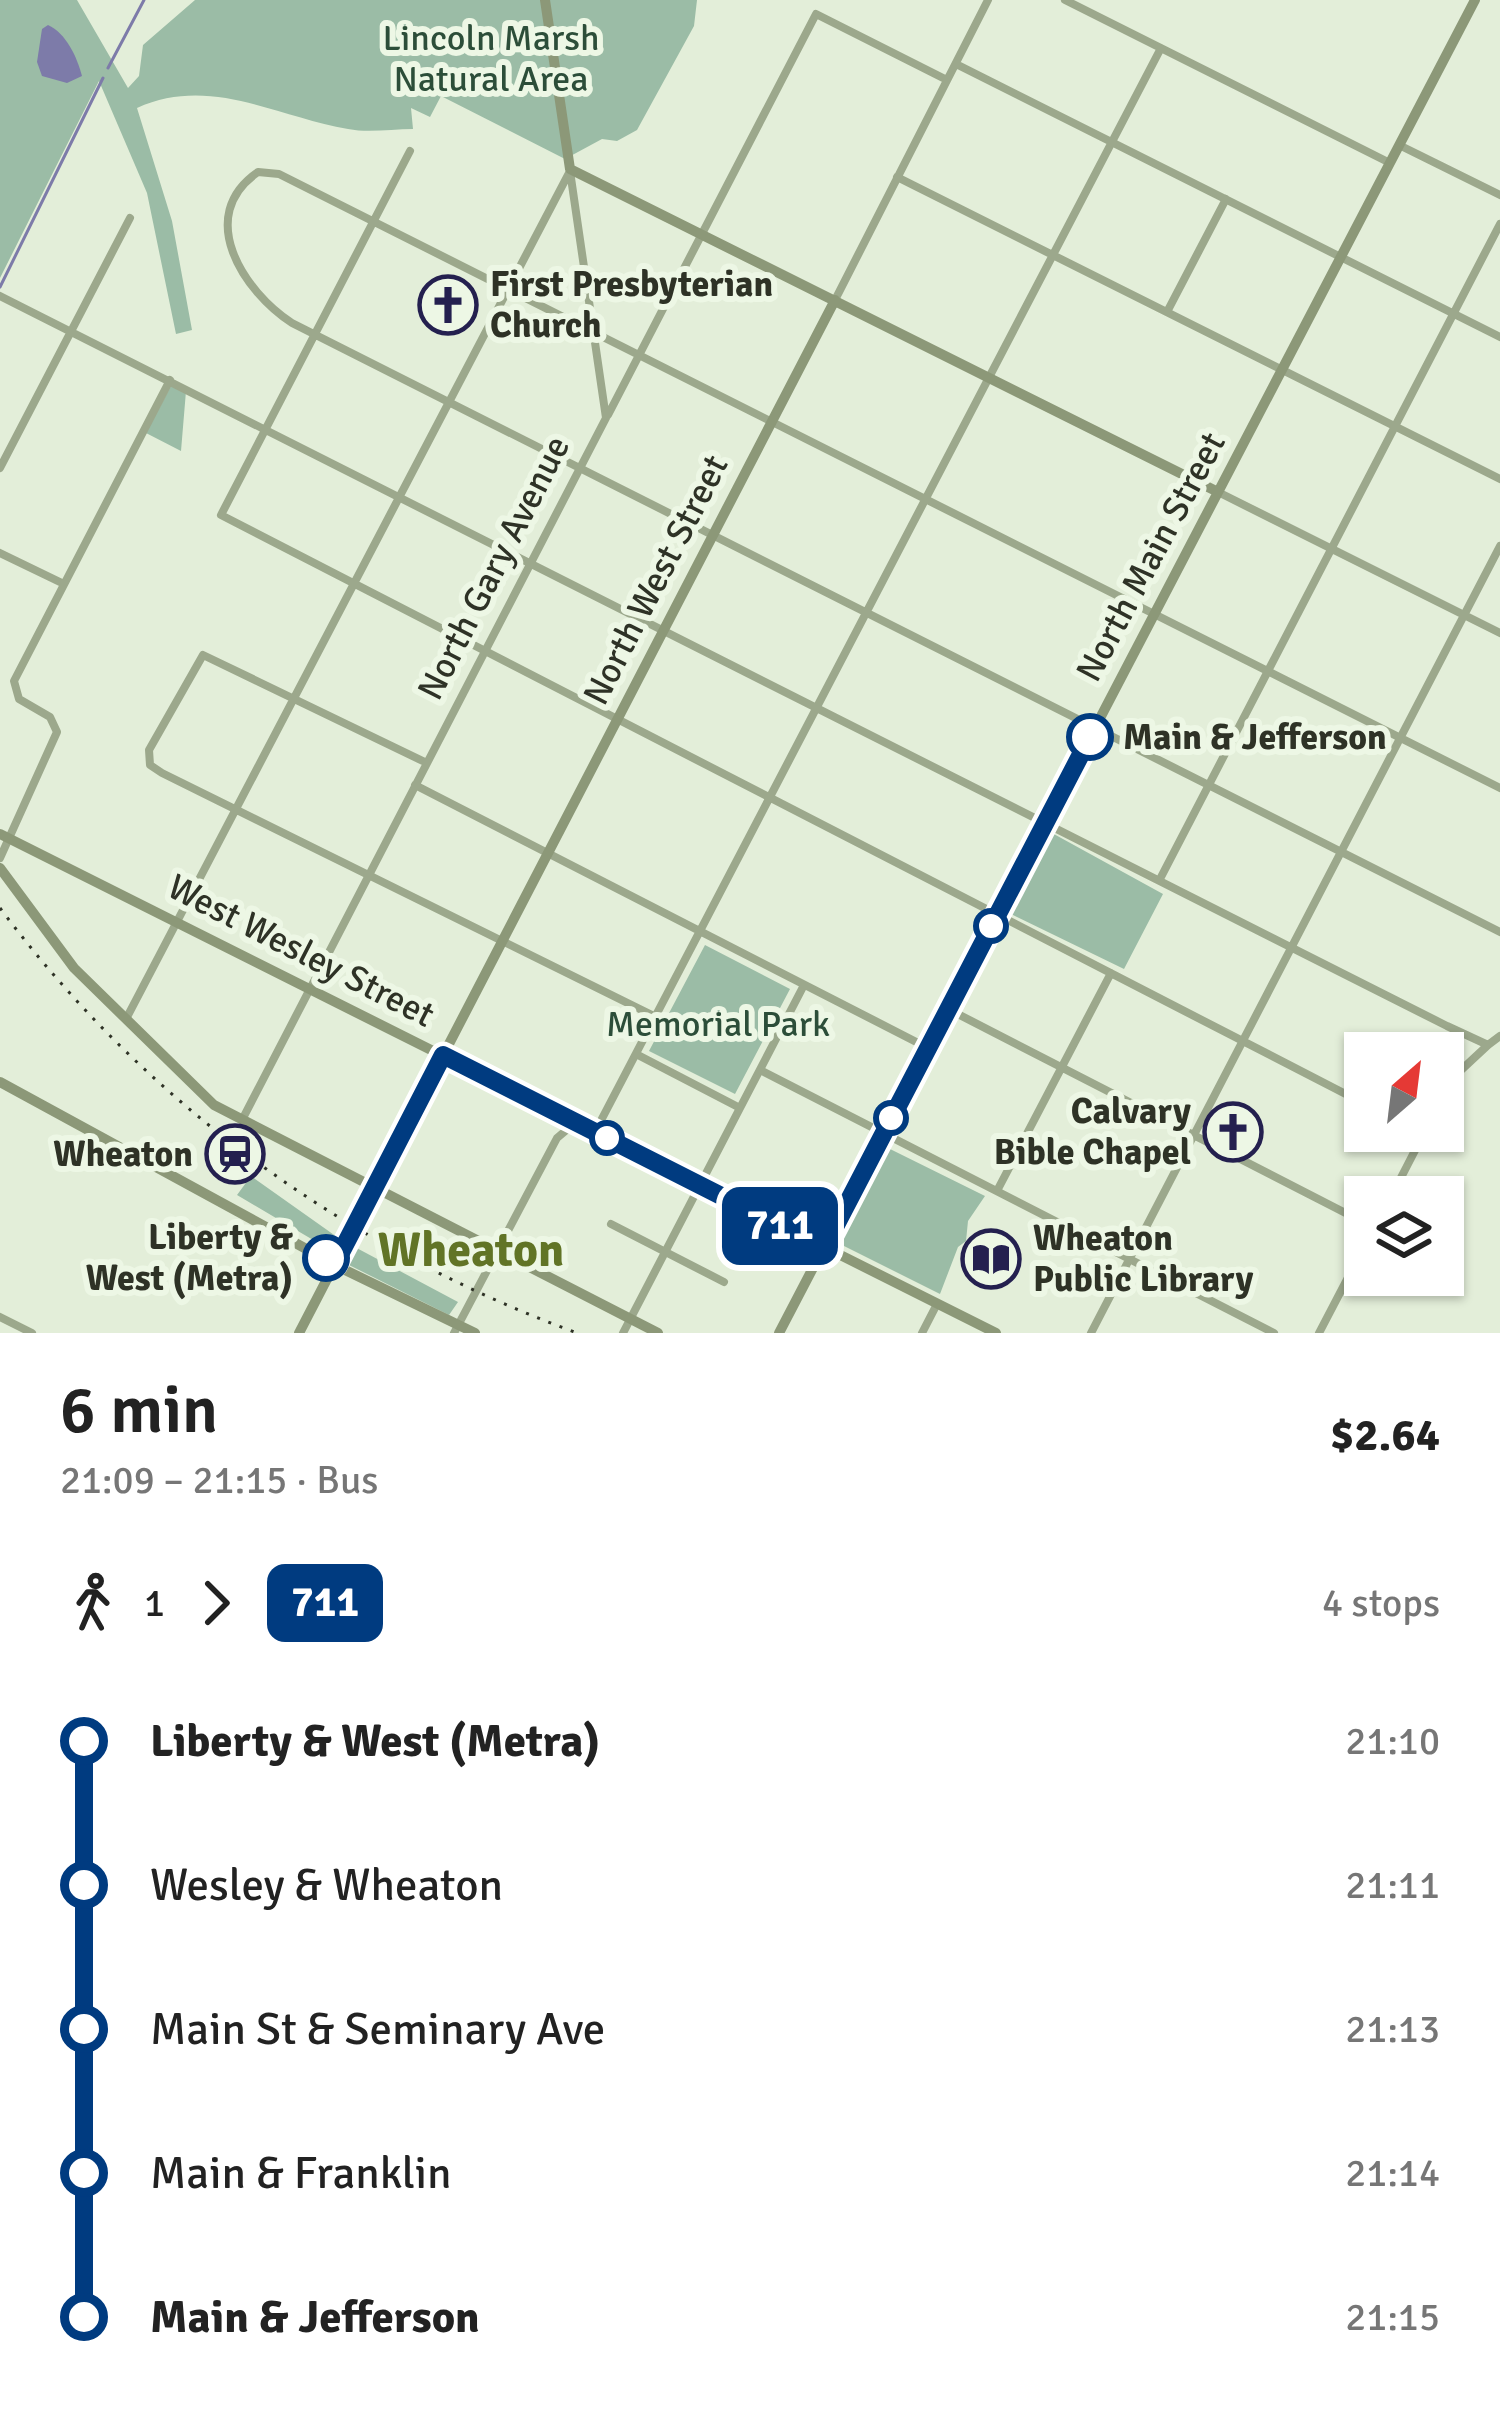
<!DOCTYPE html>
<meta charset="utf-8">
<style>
:root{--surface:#fff;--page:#f6f6f6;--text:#222;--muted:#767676}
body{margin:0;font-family:Signika,sans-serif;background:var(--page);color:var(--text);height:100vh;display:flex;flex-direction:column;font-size:45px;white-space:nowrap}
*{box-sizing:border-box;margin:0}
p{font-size:39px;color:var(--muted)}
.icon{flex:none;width:66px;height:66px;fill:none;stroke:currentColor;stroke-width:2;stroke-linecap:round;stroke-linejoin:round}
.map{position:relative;height:1333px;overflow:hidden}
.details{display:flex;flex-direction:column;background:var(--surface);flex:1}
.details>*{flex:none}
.badge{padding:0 24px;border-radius:18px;font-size:42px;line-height:78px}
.needle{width:78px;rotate:28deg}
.tools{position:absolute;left:1344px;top:1032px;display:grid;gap:24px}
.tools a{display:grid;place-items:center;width:120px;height:120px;border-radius:0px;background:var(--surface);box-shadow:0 3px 9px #0004;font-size:60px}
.map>.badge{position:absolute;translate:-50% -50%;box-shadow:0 0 0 6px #fff}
.legs{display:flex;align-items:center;gap:18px;height:132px;padding:0 60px;font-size:39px}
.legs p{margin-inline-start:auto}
.overview{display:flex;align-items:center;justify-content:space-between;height:204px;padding:0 60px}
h1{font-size:66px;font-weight:600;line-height:90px}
ul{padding:0 60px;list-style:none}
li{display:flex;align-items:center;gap:42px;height:144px;font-size:45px}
li i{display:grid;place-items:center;width:18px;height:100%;margin:0 15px;background:currentColor}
li i::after{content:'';width:30px;height:30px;margin:-15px;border:9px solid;border-radius:50%;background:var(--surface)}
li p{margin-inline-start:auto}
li:first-child i{background:linear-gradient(#0000 50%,currentColor 0)}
li:last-child i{background:linear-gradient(currentColor 50%,#0000 0)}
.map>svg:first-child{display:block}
.green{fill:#9bbca6}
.water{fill:#7d7ba9}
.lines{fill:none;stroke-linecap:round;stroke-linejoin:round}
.stream{stroke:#7d7ba9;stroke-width:3}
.street{stroke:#9ca88c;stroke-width:8}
.secondary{stroke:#8c9878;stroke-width:10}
.rail{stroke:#2e3226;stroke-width:3;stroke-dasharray:3 9;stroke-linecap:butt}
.line-1-casing{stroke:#fff;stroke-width:27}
.line-1{stroke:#003b80;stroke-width:18}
.stop-1-dot{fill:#fff;stroke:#003b80;stroke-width:6}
.labels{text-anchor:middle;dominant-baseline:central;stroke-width:12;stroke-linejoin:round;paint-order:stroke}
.park-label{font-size:36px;fill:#2c4e39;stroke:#edf7e5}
.poi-label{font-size:36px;font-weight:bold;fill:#2e3226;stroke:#edf7e5;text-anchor:start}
.street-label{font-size:36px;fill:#2e3226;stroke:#edf7e5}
.stop-label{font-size:36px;font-weight:bold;fill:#2e3226;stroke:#edf7e5;text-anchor:start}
.district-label{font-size:48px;font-weight:bold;fill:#617426;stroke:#edf7e5}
</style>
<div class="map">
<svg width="1500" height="1333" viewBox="0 0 1500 1333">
<rect width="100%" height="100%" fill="#e3eed9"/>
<!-- green -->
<path class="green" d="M0,0H77L128,88L139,76L143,45L195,0H697L694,26L637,130L617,141L602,139L565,159L441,96L430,117L411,108L413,129C392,129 368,133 348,129C277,117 210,75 137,108L172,221L192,330L176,334L147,193L99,81L0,278Z
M172,384L186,391L181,451L146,433Z
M1052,833L1163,894L1124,969L1011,914L1010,904Z
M705,945L790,989L735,1094L649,1051Z
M888,1148L985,1196L968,1221L966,1241L958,1247L940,1294L838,1243Z
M251,1176L337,1237L330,1250L237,1195Z
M351,1245L458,1302L449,1315L349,1265L344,1258Z"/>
<!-- water -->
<path class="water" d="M48,25C66,33 77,57 82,76L67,83L42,76L37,62L42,29Z"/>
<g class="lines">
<!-- stream -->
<path class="stream" d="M108,68L144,0
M0,287L103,78"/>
<!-- street -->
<path class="street" d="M1065,0L1390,163
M956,64L1500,337
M1399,145L1500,195
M410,151L221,515L1365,1104
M897,177L1500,479
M0,296L1447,1026L1488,1045L1500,1036
M835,300L988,0
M1167,312L1226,199
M608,415L816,14L947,80
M0,468L130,218
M1218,492L1500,633
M0,553L64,584
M427,763L203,655L149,750L150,765L162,773L656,1017
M415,785L928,1048
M1500,788L279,174L258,172C194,216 244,292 292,323L1500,932
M0,858L57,732L50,717L19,699L14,681L170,380
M1160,879L1500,224
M948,1009L1365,1223
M126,1019L570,171
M636,1054L740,1108
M760,1070L1274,1333
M1443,1097L1459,1072L1488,1045
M242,1120L606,418L570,171
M595,1132L1161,48
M998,1189L1111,973
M1391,1197L1425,1131
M611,1224L724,1282
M0,1317L32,1333
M454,1333L557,1138L576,1122
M623,1333L804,985
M922,1333L937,1304
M1091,1333L1500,546
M1319,1333L1365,1245"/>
<!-- secondary -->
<path class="secondary" d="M545,0L570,169L1218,492
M0,834L996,1333
M0,868L74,968L214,1105L658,1333
M0,1082L343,1269L475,1333
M299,1333L835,300
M779,1333L1475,0"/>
<!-- rail -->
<path class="rail" d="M0,908C147,1105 347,1248 577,1333"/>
</g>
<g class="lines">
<!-- line-1 casing -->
<g class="line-1-casing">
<path id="line-1" d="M326,1258L335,1264L443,1055L824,1248L1090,737"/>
</g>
<!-- line-1 -->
<use href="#line-1" class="line-1"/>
</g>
<!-- icons -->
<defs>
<g id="church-ring" transform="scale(3)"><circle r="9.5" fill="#edf7e5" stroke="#24204f" stroke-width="1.5"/><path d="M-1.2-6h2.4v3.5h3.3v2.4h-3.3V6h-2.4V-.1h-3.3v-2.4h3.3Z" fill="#24204f"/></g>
<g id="station-ring" transform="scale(3)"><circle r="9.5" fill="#edf7e5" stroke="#24204f" stroke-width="1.5"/><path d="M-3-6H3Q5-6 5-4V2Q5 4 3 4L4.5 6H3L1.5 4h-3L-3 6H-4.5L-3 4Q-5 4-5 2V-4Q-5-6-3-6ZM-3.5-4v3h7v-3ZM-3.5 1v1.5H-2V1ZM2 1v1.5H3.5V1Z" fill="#24204f"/></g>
<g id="library-ring" transform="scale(3)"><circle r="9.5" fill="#edf7e5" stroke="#24204f" stroke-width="1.5"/><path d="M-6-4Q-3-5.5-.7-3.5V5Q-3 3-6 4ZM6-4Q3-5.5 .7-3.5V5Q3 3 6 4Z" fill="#24204f"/></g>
</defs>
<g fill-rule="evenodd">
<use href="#church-ring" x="448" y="305"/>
<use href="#church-ring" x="1233" y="1132"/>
<use href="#station-ring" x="235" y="1154"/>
<use href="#library-ring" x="991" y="1259"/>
</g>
<!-- markers -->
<g class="stop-1-dot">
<circle cx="1090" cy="737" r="21"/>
<circle cx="991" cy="926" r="15"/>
<circle cx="891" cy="1118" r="15"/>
<circle cx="607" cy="1138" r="15"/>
<circle cx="326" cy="1258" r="21"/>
</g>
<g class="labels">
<!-- park labels -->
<g class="park-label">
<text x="491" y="38">Lincoln Marsh<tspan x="491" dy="41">Natural Area</tspan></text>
<text x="718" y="1024">Memorial Park</text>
</g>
<!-- poi labels -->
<g class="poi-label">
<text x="490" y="284">First Presbyterian<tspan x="490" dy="41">Church</tspan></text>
<text x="1191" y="1111" text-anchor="end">Calvary<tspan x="1191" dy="41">Bible Chapel</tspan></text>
<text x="193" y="1154" text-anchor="end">Wheaton</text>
<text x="1033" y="1238">Wheaton<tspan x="1033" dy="41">Public Library</tspan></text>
</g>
<!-- street labels -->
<g class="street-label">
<text transform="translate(1151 557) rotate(-62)">North Main Street</text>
<text transform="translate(494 568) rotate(-63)">North Gary Avenue</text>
<text transform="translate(656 580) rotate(-63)">North West Street</text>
<text transform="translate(301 951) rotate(27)">West Wesley Street</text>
</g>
<!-- stop labels -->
<g class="stop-label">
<text x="1123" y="737">Main &amp; Jefferson</text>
<text x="293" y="1237" text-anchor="end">Liberty &amp;<tspan x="293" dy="41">West (Metra)</tspan></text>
</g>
<!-- district labels -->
<g class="district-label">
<text x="471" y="1250">Wheaton</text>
</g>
</g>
</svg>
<div class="tools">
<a><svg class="needle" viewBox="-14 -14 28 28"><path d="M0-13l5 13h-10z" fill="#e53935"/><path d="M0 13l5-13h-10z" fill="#767676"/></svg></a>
<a><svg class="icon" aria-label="layers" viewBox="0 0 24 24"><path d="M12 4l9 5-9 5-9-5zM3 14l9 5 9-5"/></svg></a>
</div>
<b class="badge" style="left:780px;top:1226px;background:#003b80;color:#fff">711</b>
</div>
<section class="details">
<div class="overview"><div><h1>6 min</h1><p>21:09 – 21:15 · Bus</p></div><b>$2.64</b></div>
<div class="legs"><svg class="icon" aria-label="walk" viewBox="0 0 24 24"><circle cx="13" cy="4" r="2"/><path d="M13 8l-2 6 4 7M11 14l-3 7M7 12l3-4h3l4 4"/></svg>1<svg class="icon" aria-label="forward" viewBox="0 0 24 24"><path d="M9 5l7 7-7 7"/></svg><b class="badge" style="background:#003b80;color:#fff">711</b><p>4 stops</p></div>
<ul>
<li><i style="color:#003b80"></i><b>Liberty &amp; West (Metra)</b><p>21:10</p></li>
<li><i style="color:#003b80"></i><span>Wesley &amp; Wheaton</span><p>21:11</p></li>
<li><i style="color:#003b80"></i><span>Main St &amp; Seminary Ave</span><p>21:13</p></li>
<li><i style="color:#003b80"></i><span>Main &amp; Franklin</span><p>21:14</p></li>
<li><i style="color:#003b80"></i><b>Main &amp; Jefferson</b><p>21:15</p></li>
</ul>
</section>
